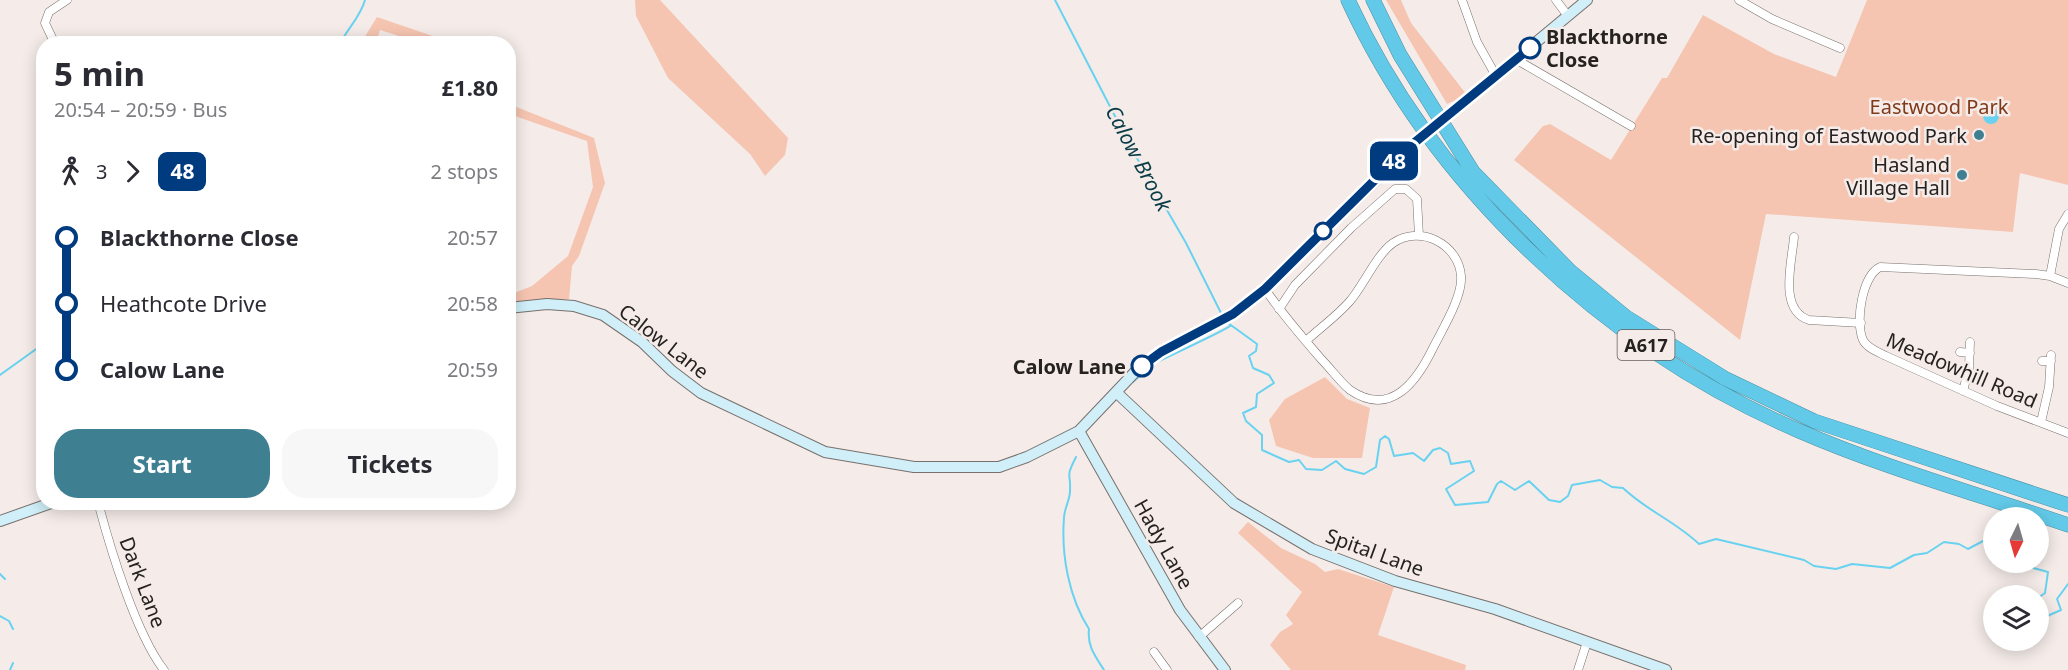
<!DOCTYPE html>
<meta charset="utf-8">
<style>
:root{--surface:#fff;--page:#f7f7f7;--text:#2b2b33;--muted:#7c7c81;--accent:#3e7f91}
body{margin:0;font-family:"Noto Sans",sans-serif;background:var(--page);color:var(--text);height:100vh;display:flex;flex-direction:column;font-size:22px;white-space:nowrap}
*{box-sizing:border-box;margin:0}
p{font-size:20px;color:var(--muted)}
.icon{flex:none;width:33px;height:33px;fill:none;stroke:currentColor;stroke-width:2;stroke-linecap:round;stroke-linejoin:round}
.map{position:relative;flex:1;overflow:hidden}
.panel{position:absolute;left:36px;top:36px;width:480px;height:474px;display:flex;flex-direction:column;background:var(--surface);border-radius:24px;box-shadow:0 3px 15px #0003}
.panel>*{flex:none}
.badge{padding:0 12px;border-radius:9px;font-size:21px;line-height:39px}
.needle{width:39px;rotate:185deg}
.controls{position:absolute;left:1983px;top:507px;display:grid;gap:12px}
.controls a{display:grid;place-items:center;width:66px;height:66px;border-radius:50%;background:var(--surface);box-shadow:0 3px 15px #0003;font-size:30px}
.map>.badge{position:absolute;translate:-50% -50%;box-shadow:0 0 0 3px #fff}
.legs{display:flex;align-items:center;gap:9px;height:66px;padding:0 18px;font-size:20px}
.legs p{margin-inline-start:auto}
.summary{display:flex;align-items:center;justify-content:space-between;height:102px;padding:0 18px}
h1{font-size:33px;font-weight:700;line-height:45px}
.button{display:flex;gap:12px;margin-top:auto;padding:12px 18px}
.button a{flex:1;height:69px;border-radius:24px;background:var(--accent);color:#fff;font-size:24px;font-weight:700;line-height:69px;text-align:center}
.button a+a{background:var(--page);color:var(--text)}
ul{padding:0 18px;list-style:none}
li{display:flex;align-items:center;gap:21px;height:66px;font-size:22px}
li i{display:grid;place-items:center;width:9px;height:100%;margin:0 8px;background:currentColor}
li i::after{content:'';width:15px;height:15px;margin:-8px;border:4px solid;border-radius:50%;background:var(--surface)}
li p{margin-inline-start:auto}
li:first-child i{background:linear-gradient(#0000 50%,currentColor 0)}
li:last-child i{background:linear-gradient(currentColor 50%,#0000 0)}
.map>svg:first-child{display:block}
.green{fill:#f5c5b1}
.water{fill:#69d2f0}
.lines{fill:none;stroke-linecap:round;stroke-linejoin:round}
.stream{stroke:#69d2f0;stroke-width:2}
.street-casing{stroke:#78706d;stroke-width:9}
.secondary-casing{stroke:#78706d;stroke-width:12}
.highway-casing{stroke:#4d8fa2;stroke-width:15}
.street{stroke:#fff;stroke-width:8}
.secondary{stroke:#d0eff8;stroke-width:10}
.highway{stroke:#62cae8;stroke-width:14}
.secondary-bridge-casing{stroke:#78706d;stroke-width:12;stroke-linecap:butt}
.secondary-bridge{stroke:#d0eff8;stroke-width:10}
.line-1-casing{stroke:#fff;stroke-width:14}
.line-1{stroke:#003b80;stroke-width:9}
.stop-1-dot{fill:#fff;stroke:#003b80;stroke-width:3}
.poi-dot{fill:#3e7f91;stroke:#f5ece9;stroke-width:2}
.labels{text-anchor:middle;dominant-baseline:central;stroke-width:5;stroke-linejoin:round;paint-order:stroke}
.shield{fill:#f5ece9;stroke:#635f5c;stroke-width:1.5}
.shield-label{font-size:18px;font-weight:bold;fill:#252220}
.stop-label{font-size:20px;font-weight:bold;fill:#252220;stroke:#f5ece9;text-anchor:start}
.park-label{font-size:20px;fill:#813a19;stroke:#f5ece9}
.poi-label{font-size:20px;fill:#252220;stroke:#f5ece9;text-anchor:end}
.street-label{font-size:20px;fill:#252220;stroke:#f5ece9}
.water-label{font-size:21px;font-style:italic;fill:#0a3c48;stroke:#f5ece9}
</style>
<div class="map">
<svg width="2068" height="670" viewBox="0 0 2068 670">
<rect width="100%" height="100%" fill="#f5ece9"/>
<!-- green -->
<path class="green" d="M635,0H660L788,138L785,155L765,176L750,154L668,78L636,16Z
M1386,0H1401L1411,23L1467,95L1447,104Z
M1867,0H2068V185L2020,173L2013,232L1766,214L1740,340L1514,160L1543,126L1550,124L1611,160L1662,78H1667L1703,15L1774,54L1836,77Z
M377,17L453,43H421L380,30L376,43H361Z
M509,104L594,138L605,183L579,256L572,266L569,299L509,307V295L532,286L568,256L593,187L587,141L509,114Z
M1325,377L1347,399L1370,408L1362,458H1313L1276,446L1269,420L1285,399Z
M1248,522L1281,548L1315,564L1325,572L1338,569L1394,587L1378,635L1466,665L1465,670H1291L1270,645L1280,632L1293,624L1286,615L1302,592L1238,533Z"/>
<!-- water -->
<path class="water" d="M1983 116a8 8 0 1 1 16 0a8 8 0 1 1-16 0Z"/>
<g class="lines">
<!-- stream -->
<path class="stream" d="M1055,0L1134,153L1186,243L1222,315
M340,44C348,27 360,18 365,0
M1228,323L1257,344L1256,351L1249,356L1253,368L1269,375L1274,383L1257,394L1256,407L1243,413L1246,421L1262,435V450L1289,462L1299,460L1306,469L1322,470L1336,461L1345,469L1364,474L1376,467L1380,440L1385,436L1389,439L1394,456L1413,453L1424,461L1433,450L1440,448L1448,453L1451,464L1470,461L1474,471L1446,489L1455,505L1488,502L1497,484L1501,481L1515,490L1529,481L1549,500L1560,502L1568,496L1572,485L1600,480L1612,487L1623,488C1647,511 1675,521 1699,544L1716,539L1804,560L1814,566L1836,569L1852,564L1890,568L1914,555L1927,553L1944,542L1959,544L1968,549L1985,540H1994
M1155,363C1167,357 1226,330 1230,326
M0,375L39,347L44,329
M1133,382L1144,372
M1076,457C1065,479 1071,471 1070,491C1070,500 1064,509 1064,518C1061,555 1069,598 1089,629C1087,646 1095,656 1104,670
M2026,562V566L2048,572L2045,593L2038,598
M0,574L5,579
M2038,611L2045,617L2061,610L2057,599L2068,584
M0,616L9,621L13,629
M10,670L13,663"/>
<!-- street casing -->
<g class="street-casing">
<path id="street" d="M1462,0L1477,42L1496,76
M1556,0L1568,16
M1739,0L1772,19L1840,48
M55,44L45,23L49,12L67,0
M1517,60L1631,126
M1794,237C1792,262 1778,310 1809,320L1861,323
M2050,276L2059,229L2068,214
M2068,283L2050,276L2036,274L1880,267C1862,276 1855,322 1863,340C1867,348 1878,352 1886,356L1997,406L2068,433
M1265,289C1282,314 1302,337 1322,360C1331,369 1340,382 1350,390C1391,418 1417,381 1433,348C1442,330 1463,296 1461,276C1459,245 1421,224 1393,243C1377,254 1363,286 1350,301C1337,316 1320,328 1306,341
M1279,309L1295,285L1351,228L1395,189H1406L1417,199L1419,236
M1960,352L1970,353
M2042,361H2051
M1963,391L1969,368L1970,342
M2041,422L2049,387L2051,355
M98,502C110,548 136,634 164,670
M1199,637L1238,603
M1154,652L1167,670
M1578,670L1587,642"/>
</g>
<!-- secondary casing -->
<g class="secondary-casing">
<path id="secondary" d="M1464,102L1587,0
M508,308L547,304L574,306L603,315L642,342L672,371L701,393L825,452L914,467H999L1027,457L1079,431L1135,372L1161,352L1233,314L1265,289L1418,139
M1116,392L1234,503L1312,549L1395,581L1495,609L1666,670
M1079,431L1180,610L1225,670
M0,521L54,502"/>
</g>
<!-- highway casing -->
<g class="highway-casing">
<path id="highway" d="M1348,0C1435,189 1607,348 1797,430C1884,468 1978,494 2068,525
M1373,0L1400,55L1473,172L1570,271L1626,317L1726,379L1814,421L2068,505"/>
</g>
<!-- street -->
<use href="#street" class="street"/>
<!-- secondary -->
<use href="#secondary" class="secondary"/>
<!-- highway -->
<use href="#highway" class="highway"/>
<!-- secondary-bridge casing -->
<g class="secondary-bridge-casing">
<path id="secondary-bridge" d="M1418,139L1464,102"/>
</g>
<!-- secondary-bridge -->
<use href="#secondary-bridge" class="secondary-bridge"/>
</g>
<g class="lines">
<!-- line-1 casing -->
<g class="line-1-casing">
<path id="line-1" d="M1142,366L1161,352L1233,314L1265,289L1403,152L1530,48"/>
</g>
<!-- line-1 -->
<use href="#line-1" class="line-1"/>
</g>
<!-- markers -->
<g class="stop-1-dot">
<circle cx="1530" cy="48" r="10"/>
<circle cx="1323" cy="231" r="8"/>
<circle cx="1142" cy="366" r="10"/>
</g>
<g class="poi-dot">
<circle cx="1979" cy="135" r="6"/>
<circle cx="1962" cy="175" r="6"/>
</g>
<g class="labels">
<!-- shield labels -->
<rect class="shield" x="1617.5" y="330" width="57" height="30" rx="4.5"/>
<g class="shield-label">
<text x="1646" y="345">A617</text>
</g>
<!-- stop labels -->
<g class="stop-label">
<text x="1546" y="36">Blackthorne<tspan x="1546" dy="23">Close</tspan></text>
<text x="1126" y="366" text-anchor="end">Calow Lane</text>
</g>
<!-- park labels -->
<g class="park-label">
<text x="1939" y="106">Eastwood Park</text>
</g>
<!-- poi labels -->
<g class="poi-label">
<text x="1967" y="135">Re-opening of Eastwood Park</text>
<text x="1950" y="164">Hasland<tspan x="1950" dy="23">Village Hall</tspan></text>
</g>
<!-- street labels -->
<g class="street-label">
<text transform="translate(664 341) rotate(38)">Calow Lane</text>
<text transform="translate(1962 370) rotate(23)">Meadowhill Road</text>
<text transform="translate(1164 544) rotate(61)">Hady Lane</text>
<text transform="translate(1375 552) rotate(20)">Spital Lane</text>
<text transform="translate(143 582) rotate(69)">Dark Lane</text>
</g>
<!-- water labels -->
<g class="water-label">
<text transform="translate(1139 158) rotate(62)">Calow Brook</text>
</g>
</g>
</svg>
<div class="controls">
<a><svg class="needle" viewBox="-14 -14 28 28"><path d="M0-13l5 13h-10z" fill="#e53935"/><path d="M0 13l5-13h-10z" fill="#7c7c81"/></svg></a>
<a><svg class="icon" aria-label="layers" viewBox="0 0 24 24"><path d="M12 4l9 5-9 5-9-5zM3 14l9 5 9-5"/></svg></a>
</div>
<b class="badge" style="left:1394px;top:161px;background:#003b80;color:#fff">48</b>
<section class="panel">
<div class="summary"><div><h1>5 min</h1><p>20:54 – 20:59 · Bus</p></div><b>£1.80</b></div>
<div class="legs"><svg class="icon" aria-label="walk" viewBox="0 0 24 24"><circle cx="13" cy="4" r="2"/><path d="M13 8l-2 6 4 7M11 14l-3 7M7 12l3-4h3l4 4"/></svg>3<svg class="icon" aria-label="forward" viewBox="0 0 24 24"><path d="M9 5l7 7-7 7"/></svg><b class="badge" style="background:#003b80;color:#fff">48</b><p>2 stops</p></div>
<ul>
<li><i style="color:#003b80"></i><b>Blackthorne Close</b><p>20:57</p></li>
<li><i style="color:#003b80"></i><span>Heathcote Drive</span><p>20:58</p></li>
<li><i style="color:#003b80"></i><b>Calow Lane</b><p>20:59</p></li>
</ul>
<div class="button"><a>Start</a><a>Tickets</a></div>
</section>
</div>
